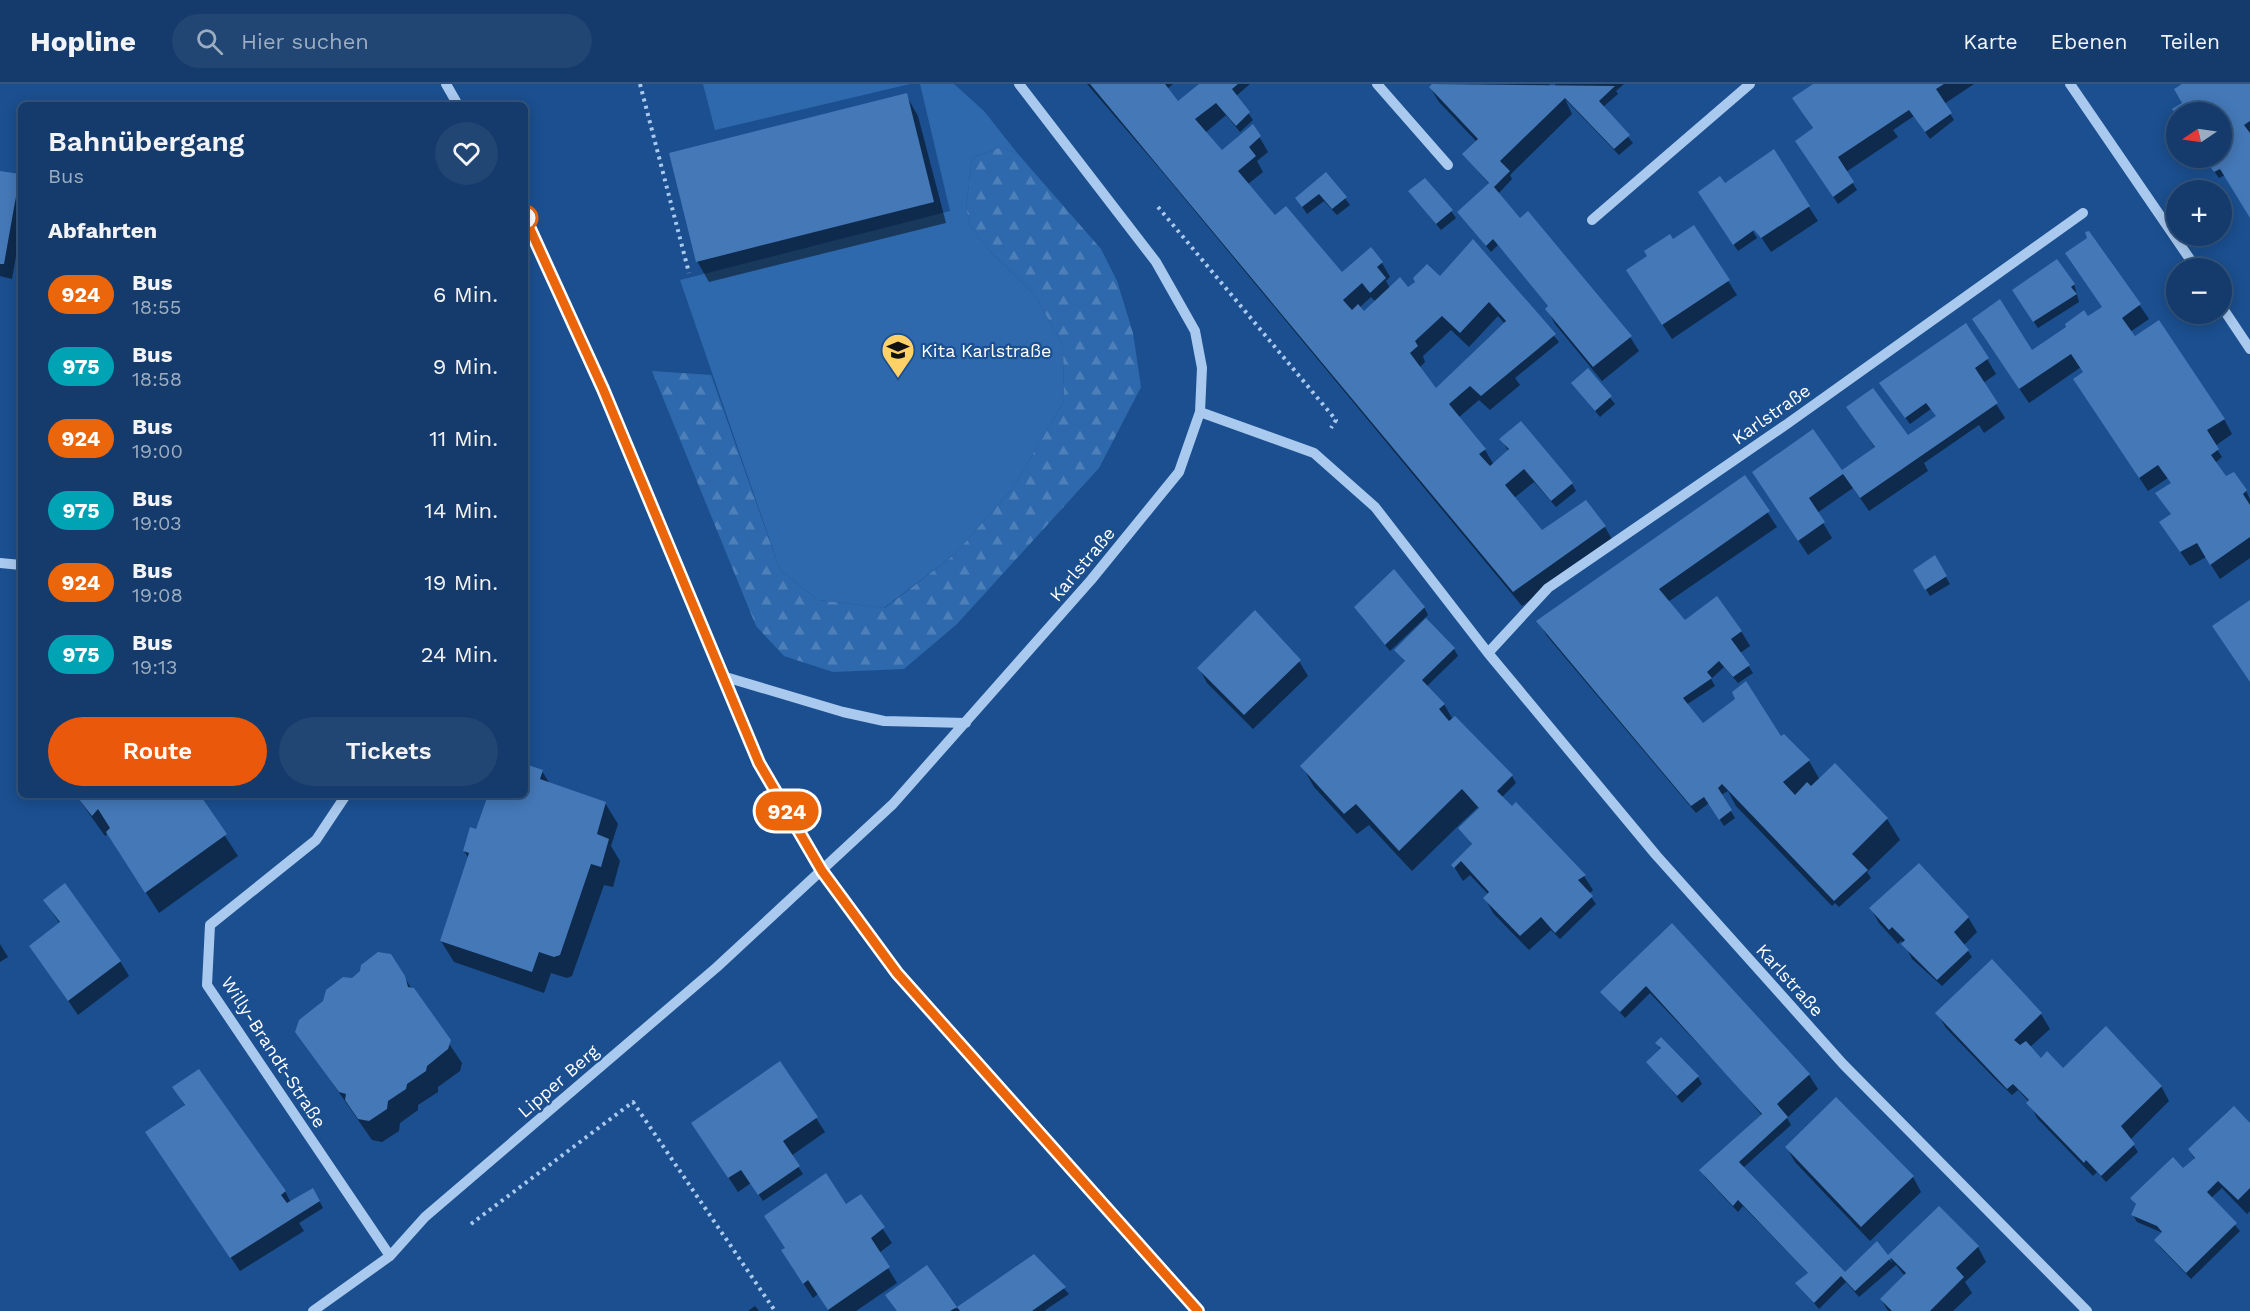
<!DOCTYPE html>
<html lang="de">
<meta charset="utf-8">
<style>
:root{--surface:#143b6b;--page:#214673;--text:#f1f3f6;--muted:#9dadc1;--line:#33557e;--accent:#ea580c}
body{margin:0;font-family:"Work Sans",sans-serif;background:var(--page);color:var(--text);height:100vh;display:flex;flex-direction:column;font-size:22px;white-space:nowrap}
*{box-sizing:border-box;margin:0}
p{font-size:20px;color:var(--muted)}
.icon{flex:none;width:33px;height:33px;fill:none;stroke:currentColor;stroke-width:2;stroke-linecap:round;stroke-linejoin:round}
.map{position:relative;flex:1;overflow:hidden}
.panel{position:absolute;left:18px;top:18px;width:510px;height:696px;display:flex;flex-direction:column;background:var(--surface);border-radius:9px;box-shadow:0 3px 15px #0003,0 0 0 2px var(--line)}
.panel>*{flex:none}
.badge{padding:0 12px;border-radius:20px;font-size:21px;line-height:39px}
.needle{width:39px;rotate:257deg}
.tools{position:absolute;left:2166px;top:18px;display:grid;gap:12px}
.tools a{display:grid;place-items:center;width:66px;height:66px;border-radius:50%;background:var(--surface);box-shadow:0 3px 15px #0003,0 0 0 2px var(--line);font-size:30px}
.map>.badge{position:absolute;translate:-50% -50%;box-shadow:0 0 0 3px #fff}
h2{padding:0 30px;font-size:22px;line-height:54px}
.round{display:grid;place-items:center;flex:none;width:63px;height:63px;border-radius:32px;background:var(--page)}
.overview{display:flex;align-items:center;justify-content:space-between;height:102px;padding:0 30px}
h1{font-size:28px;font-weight:600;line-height:45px}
.action{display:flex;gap:12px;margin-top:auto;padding:12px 30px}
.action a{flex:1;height:69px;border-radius:36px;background:var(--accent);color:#fff;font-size:24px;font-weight:600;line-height:69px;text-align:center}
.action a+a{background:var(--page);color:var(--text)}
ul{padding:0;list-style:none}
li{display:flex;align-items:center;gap:18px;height:72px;padding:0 30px}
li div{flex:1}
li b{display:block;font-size:22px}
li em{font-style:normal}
li .badge{min-width:66px;font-weight:700;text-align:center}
header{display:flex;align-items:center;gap:36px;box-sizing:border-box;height:84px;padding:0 30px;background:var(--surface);border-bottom:2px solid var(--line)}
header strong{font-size:28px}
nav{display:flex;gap:33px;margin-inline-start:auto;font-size:21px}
.search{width:420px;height:54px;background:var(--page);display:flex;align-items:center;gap:15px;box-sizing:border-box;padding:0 21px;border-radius:33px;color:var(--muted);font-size:22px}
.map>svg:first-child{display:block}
.grass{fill:#2e69ad}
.forest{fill:url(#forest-firs)}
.shadow{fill:#0007;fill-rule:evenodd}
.building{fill:#4478b7;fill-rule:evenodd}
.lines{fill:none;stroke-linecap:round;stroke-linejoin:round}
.path{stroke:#a9c9ee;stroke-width:4;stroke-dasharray:3 4.5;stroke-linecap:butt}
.minor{stroke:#a9c9ee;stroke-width:10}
.line-casing{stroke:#fff;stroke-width:14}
.line{stroke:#eb660b;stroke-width:9}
.stop-dot{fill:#fff;stroke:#eb660b;stroke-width:3}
.labels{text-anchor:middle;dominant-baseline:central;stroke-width:4.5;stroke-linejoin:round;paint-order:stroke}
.poi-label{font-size:18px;fill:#fff;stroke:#1b4f8f;text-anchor:start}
.street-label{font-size:18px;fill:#fff;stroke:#1b4f8f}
</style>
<header>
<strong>Hopline</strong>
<div class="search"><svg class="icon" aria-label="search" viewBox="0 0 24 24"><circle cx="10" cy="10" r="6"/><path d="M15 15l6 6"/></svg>Hier suchen</div>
<nav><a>Karte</a><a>Ebenen</a><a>Teilen</a></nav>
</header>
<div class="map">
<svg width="2250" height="1227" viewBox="0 0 2250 1227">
<defs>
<pattern id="forest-firs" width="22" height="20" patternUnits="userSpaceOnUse" patternTransform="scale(1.5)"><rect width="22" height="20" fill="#2e69ad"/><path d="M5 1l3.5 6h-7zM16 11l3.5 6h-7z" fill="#4d80b9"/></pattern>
</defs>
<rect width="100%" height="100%" fill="#1b4f8f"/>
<!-- grass -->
<path class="grass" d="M703,0H910L715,46Z
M920,0H954L984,27L1018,70L1001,63L972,74L966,123L970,141L989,166L1034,210L1063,261L1064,317L1013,404L954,471L884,524L818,516L780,486L680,196L950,127Z"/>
<!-- forest -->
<path class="forest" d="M1001,63L1018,70L1101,165L1117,197L1133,249L1141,303L1099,384L957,540L904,585L833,588L784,572L756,542L652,287L711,291L780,486L818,516L885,524L954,471L1013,404L1064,317L1063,261L1034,210L989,166L970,141L966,123L972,74Z"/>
<!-- shadow -->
<path class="shadow" d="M1087,0H1173L1167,5L1178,19L1201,0H1250L1236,12L1253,36L1240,48L1226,31L1205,49L1222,68L1253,42L1268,68L1257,77L1263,88L1248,100L1275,134L1342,190L1382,179L1390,193L1386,197L1390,204L1408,205L1440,194L1473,158L1559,258L1515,294L1520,301L1490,326L1479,316L1458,334L1485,366L1494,381L1509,368L1501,355L1521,339L1572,400L1576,407L1556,423L1534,398L1514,414L1542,448L1605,443L1613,457L1522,522L1160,85ZM1371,213L1376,218L1364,229L1359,224ZM1498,232L1505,240L1436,307L1419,284L1425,278L1423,272L1451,246L1469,263Z
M1434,0H1549L1557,9L1555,0H1624L1616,7L1618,10L1603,23L1633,59L1619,71L1565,15L1572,30L1510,91L1512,95L1498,110L1520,136L1630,253L1639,267L1602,297L1555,240L1547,225L1549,223L1498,161L1491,168L1458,128L1490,101L1464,71L1477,58L1439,18L1430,3Z
M1816,0H1974L1944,20L1954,36L1930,55L1914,32L1893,46L1898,53L1846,88L1857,106L1838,120L1801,64L1814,46L1803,29Z
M2185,0H2250V131L2225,91L2219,94L2205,74H2222V28L2176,30L2174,26L2184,19Z
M906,11L918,32L946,139L709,198L697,177Z
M1773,68L1818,137L1771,168L1743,126L1741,128L1757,154L1738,167L1704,116L1734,117Z
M0,89L19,92L21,96V143L12,195L0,192Z
M1326,90L1350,121L1337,131L1324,117L1307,130L1301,121Z
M1410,108L1451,127L1456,134L1441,146Z
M1694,143L1737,211L1672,255L1636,201L1672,157Z
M2089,148L2149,235L2130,248L2135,255L2224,335L2232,350L2215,362L2222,373L2215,379L2226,395L2246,407L2250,415V474L2220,495L2206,473L2190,482L2170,453L2172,400L2168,394L2148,407L2084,310L2085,289L2081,283L2029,319L1982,250L2032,268L2103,224L2067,170L2089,154Z
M2074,200L2079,218L2038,244L2018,214Z
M1987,275L1996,290L1983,299L2005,334L1984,349L1979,341L1924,379L1928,387L1869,427L1853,404L1817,429L1832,454L1808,471L1763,403L1841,388L1875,364L1848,323L1919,370L1937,333L1931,325L1910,340L1885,306Z
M1587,286L1615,320L1600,333L1573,300Z
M1745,394L1777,443L1668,518L1684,537L1741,547L1750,562L1740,569L1753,589L1738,599L1724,583L1711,595L1715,602L1686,621L1703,642L1781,654L1809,677L1820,696L1835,681L1887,735L1900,756L1867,788L1871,794L1839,823L1835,819L1832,822L1736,722L1728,707L1721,711L1735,734L1724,742L1709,719L1696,729L1547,552L1538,537Z
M1934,474L1950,500L1930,512L1915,487Z
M1424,523L1428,531L1390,567L1360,530Z
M1454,565L1458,572L1427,602L1444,620L1453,636L1512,692L1516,699L1501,714L1584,792L1593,806L1589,810L1596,820L1560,855L1551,846L1529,866L1493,829L1485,814L1489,811L1470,791L1463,797L1453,781L1473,762L1458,742L1412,787L1369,741L1357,750L1314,703L1302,682L1406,579L1396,567ZM1478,723L1480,726L1460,744L1458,742Z
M1299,577L1308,592L1253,645L1207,599L1199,584Z
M525,681L542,687L550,700L605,719L618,740L611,762L620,777L613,803L604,801L572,892L567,894L551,889L544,909L454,878L441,857L469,775L464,767L477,747L489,711H525Z
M76,711H198L238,772L159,829L108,749L105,752Z
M45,817L120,877L129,892L78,931L31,863L60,840Z
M1871,825L1968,833L1977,848L1964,861L1972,873L1942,902L1912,875L1904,859L1901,857L1898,860L1879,839Z
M1672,841L1809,991L1818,1005L1787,1034L1791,1041L1743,1084L1845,1190L1876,1159L1892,1179L1890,1171L1978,1163L1986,1178L1965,1198L1972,1209L1953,1227H1888L1881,1215L1905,1192L1896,1181L1859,1213L1846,1198L1819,1225L1797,1199L1809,1190L1743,1122L1738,1128L1705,1093L1701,1086L1763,1033L1736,1000L1650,909L1625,934L1602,908Z
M0,860L8,873L0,878Z
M1992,878L2041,930L2050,945L2030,963L2041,976L2062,986L2161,1002L2169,1017L2130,1056L2138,1068L2106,1098L2097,1088L2093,1092L2037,1034L2029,1018L2018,1006L2012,1011L1996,996L1946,944L1937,929Z
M404,893L462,979L460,987L438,1003V1008L418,1021V1026L400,1039L399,1047L382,1058L372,1056L297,948Z
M1657,959L1698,993L1702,1000L1682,1019L1648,978L1661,966Z
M174,1003L285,1107L291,1119L317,1112L323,1124L299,1139L304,1147L240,1187L147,1049L185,1022Z
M816,1034L825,1048L791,1072L803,1090L763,1117L751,1099L738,1108L693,1040Z
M2250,1041V1127L2247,1130L2222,1104L2211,1114L2240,1147L2191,1195L2160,1163L2156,1156L2163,1149L2137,1138L2133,1131L2137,1122L2132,1114L2183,1086L2195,1076L2190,1066Z
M1787,1064L1913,1093L1921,1108L1870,1157L1795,1078Z
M861,1112L892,1159L879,1169L897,1199L856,1227H829L818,1210L813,1214L791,1181L846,1123Z
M1033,1172L1069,1210L1044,1227H897L927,1183L956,1225Z
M755,1222L759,1227H748Z"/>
<!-- building -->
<path class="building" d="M1090,0H1165L1178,17L1199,0H1238L1232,5L1250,28L1236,42L1216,19L1195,35L1222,66L1253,40L1261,52L1249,63L1256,72L1238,87L1275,131L1286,122L1342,188L1371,163L1383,178L1377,183L1386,194L1370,209L1362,199L1343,216L1352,226L1358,220L1364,227L1400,193L1408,203L1415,198L1413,194L1427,180L1440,192L1473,155L1556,250L1481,312L1470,302L1449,320L1486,365L1479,370L1490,382L1509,365L1499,355L1521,337L1573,399L1551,417L1524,385L1505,401L1542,446L1586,416L1606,442L1513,508ZM1489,218L1506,237L1436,304L1410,269L1418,262L1415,257L1442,232L1460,249Z
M1432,0L1615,2L1599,17L1630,51L1614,65L1565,14L1500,77L1510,87L1494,103L1520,134L1528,127L1632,252L1593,283L1545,225L1548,222L1493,155L1486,162L1457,128L1489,99L1462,70L1478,55L1429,3Z
M1813,0H1944L1936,5L1952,29L1925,48L1909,26L1838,73L1854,98L1833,113L1795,57L1813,44L1792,14Z
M2182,0H2250V37L2244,41L2250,49V134L2220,85L2214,88L2204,74H2222V28H2176V32L2172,25L2182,19L2174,5Z
M907,9L934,118L696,178L669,69Z
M1774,65L1810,122L1761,154L1754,146L1733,161L1698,108L1720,92L1725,99Z
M0,87L20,90L4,180H0Z
M1326,88L1347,113L1332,125L1319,110L1302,123L1295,114Z
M1425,94L1453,126L1436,140L1408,107Z
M1694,141L1730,196L1662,241L1626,186L1647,172L1644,167L1670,150L1673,155Z
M2089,147L2141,220L2122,234L2135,252L2159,236L2225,335L2207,346L2219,365L2211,371L2226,392L2234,388L2247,406L2243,410L2250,421V453L2210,481L2197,459L2180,468L2159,438L2171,430L2155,409L2171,399L2158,381L2139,394L2073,295L2083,288L2071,270L2019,305L1972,235L2000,215L2032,266L2066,243L2065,240L2084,226L2088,232L2102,223L2065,169L2087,154L2085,148Z
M2057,175L2075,200L2071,203L2077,210L2033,238L2012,206Z
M1966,239L1989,274L1975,284L1998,319L1860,414L1843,390L1809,414L1825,438L1798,457L1752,388L1813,345L1842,386L1875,363L1846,323L1873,304L1908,351L1936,332L1926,319L1905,334L1879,299Z
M1588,284L1612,312L1595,327L1571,299Z
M1745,391L1770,427L1659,505L1685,536L1717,512L1742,547L1731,555L1750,581L1733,593L1719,577L1707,588L1712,594L1683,614L1703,639L1735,615L1732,608L1746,597L1781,652L1784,650L1810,676L1783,698L1795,711L1807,698L1811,702L1835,679L1888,734L1852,770L1868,786L1834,817L1722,700L1718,704L1732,726L1719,736L1704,713L1691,722L1536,537Z
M1935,471L1947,492L1925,506L1913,486Z
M1394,485L1425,523L1385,561L1354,523Z
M2250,516V598L2212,542Z
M1255,526L1301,576L1244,631L1197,584Z
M1426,534L1455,564L1422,596L1445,620L1439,625L1449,637L1455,632L1513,691L1497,707L1512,722L1516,718L1586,791L1578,796L1593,812L1555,849L1541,833L1520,852L1483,814L1489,808L1461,777L1454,784L1451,781L1472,760L1458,744L1479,724L1462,705L1399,767L1356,720L1344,730L1300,682L1405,577L1394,566Z
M525,680L543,686L540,695L606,718L597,750L609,755L601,783L591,780L560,871L554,873L539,868L532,888L440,857L469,769L463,767L470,743L476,745L488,711H525Z
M81,711H200L227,750L145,809L106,748L110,744L98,725L92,732L78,714Z
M1919,779L1969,833L1954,848L1969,866L1937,896L1901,860L1905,856L1892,843L1889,846L1869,824Z
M65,799L121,877L68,917L29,862L60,838L43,816Z
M1672,839L1810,990L1777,1020L1788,1033L1739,1078L1845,1188L1877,1157L1888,1171L1939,1122L1979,1162L1956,1184L1964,1193L1930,1227H1892L1880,1215L1906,1189L1891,1174L1855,1207L1841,1192L1814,1219L1795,1199L1808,1189L1738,1116L1733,1122L1699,1086L1762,1030L1646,902L1620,928L1600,908Z
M378,868L391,870L405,892L408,903L414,904L451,956L448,965L427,982L426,987L407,1000L406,1005L388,1017L387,1025L369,1037L358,1035L345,1016L346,1010L339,1008L295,948L299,936L323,917L326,906L343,893L352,894L360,887L361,881Z
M1992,875L2042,929L2014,956L2020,961L2026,957L2041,974L2047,967L2063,984L2106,942L2162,1002L2121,1042L2135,1060L2101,1092L2086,1076L2084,1079L2026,1019L2029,1016L2013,1000L2007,1005L1935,929Z
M1661,953L1699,992L1677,1012L1646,978L1661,964L1655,959Z
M780,977L818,1033L783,1057L800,1082L758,1111L741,1086L728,1094L691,1039Z
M199,985L286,1107L281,1111L287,1119L313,1104L320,1117L230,1174L145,1048L185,1021L172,1003Z
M1836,1013L1914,1092L1861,1143L1785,1063Z
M2234,1022L2250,1039V1104L2238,1116L2218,1097L2207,1108L2237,1139L2186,1189L2154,1156L2162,1148L2157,1142L2131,1131L2136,1120L2130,1114L2173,1073L2183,1084L2195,1074L2188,1065Z
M826,1089L846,1120L861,1110L885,1143L871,1154L890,1183L828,1226L808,1196L803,1200L781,1166L785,1164L764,1132Z
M1034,1170L1066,1203L1032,1227H960L957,1223Z
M927,1181L957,1223L950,1227H897L885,1211Z"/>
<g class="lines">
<!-- path -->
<path class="path" d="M640,0L689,189
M1158,123L1336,336L1331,344
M471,1140L633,1018L775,1227"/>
<!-- minor -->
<path class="minor" d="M446,0L458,21
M1377,0L1448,81
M2070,0L2196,184
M525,134L603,305L759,679L822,787L897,889L1198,1227
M1592,136L1750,0
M2222,223L2250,265
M1200,328L1314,369L1375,423L1488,569L1656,771L1843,980L2087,1227
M0,479L21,481
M1488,569L1548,504L1787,340L2083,129
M722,592L843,628L884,637L966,639
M346,711L316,756L210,841L207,901L390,1172
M313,1227L390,1172L425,1133L717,883L893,720L1091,496L1179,388L1200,328L1202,284L1195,247L1156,178L1019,0"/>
</g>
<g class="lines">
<!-- line casing -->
<g class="line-casing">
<path id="line" d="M525,134L603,305L759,679L822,787L897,889L1198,1227"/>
</g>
<!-- line -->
<use href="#line" class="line"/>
</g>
<!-- icons -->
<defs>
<g id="school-pin" transform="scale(1.725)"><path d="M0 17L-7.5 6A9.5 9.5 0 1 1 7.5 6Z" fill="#ffd166" stroke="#1b4f8f"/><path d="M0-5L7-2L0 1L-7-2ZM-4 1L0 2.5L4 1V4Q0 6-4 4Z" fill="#111"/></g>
</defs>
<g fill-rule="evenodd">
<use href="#school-pin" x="898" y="266"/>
</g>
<!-- markers -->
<circle class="stop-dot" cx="525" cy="134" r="12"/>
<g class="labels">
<!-- poi labels -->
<g class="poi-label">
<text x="921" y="266">Kita Karlstraße</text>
</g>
<!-- street labels -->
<g class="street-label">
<text transform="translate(1771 330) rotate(-35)">Karlstraße</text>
<text transform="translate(1082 480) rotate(-50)">Karlstraße</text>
<text transform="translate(1790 896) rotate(48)">Karlstraße</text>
<text transform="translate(274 968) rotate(57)">Willy-Brandt-Straße</text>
<text transform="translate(558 997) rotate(-41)">Lipper Berg</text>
</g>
</g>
</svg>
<div class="tools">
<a><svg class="needle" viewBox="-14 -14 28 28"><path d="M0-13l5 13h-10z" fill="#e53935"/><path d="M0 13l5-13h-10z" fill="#9dadc1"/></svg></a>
<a>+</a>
<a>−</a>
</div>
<b class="badge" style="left:787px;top:727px;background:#eb660b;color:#fff">924</b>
<section class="panel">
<div class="overview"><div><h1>Bahnübergang</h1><p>Bus</p></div><a class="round"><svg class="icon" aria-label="heart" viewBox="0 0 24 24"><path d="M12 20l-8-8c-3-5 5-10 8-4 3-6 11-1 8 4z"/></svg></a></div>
<h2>Abfahrten</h2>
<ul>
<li><span class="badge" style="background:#eb660b;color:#fff">924</span><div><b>Bus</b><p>18:55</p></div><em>6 Min.</em></li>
<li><span class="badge" style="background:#00a3b4;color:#fff">975</span><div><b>Bus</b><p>18:58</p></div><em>9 Min.</em></li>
<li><span class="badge" style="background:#eb660b;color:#fff">924</span><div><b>Bus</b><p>19:00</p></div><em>11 Min.</em></li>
<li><span class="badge" style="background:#00a3b4;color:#fff">975</span><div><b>Bus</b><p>19:03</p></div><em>14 Min.</em></li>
<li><span class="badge" style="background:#eb660b;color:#fff">924</span><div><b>Bus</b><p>19:08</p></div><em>19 Min.</em></li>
<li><span class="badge" style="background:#00a3b4;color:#fff">975</span><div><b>Bus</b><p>19:13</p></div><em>24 Min.</em></li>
</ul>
<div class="action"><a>Route</a><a>Tickets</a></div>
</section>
</div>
